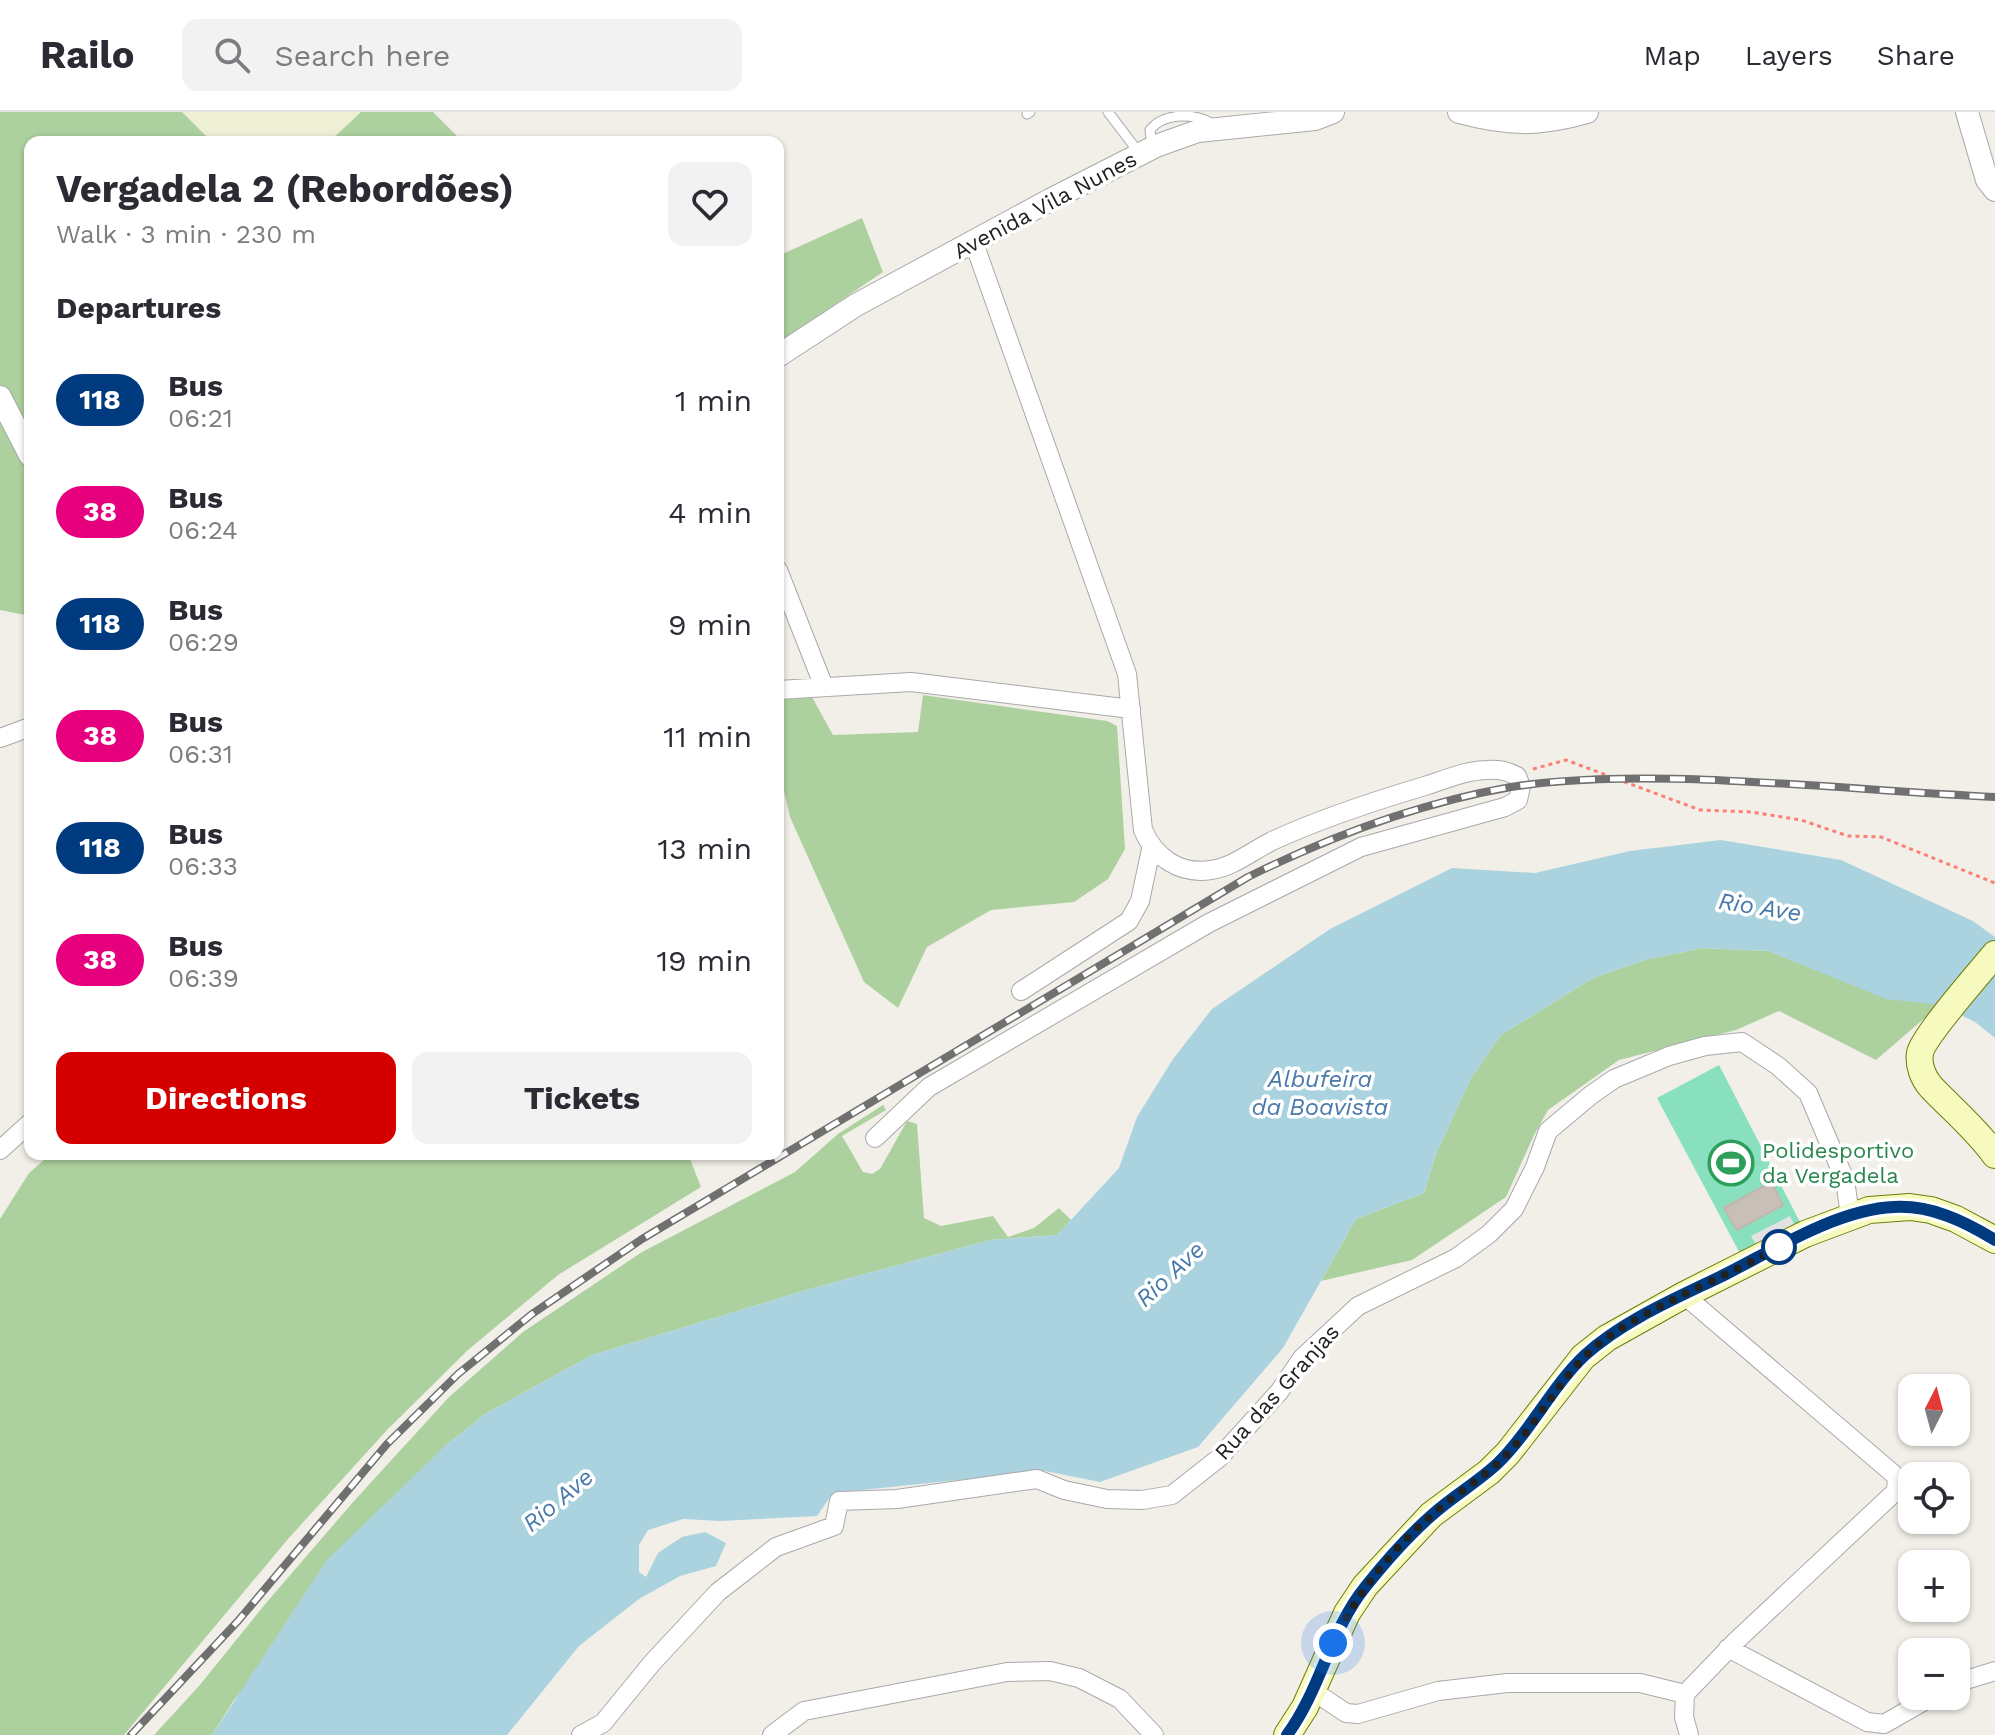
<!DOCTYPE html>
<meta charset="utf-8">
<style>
:root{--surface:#fff;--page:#f2f2f3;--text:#2b2b33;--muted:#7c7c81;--line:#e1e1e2;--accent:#d40000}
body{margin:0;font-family:"Work Sans",sans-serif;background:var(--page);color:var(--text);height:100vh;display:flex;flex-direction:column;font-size:30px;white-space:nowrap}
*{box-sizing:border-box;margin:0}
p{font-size:26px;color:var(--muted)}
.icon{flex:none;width:44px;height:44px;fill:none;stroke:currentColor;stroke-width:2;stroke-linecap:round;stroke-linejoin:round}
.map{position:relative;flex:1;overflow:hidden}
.drawer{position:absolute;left:24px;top:24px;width:760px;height:1024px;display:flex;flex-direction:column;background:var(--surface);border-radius:16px;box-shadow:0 2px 6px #0004}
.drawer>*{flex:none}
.badge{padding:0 16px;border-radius:26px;font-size:28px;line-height:52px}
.needle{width:52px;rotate:6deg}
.controls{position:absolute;left:1898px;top:1262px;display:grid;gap:16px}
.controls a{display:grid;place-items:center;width:72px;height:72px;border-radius:16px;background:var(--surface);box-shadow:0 2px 6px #0004;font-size:40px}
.you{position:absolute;width:40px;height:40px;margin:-20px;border:6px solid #fff;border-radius:50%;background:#1a73e8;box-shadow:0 0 0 12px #1a73e833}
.map>.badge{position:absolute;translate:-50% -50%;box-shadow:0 0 0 4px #fff}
h2{padding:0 32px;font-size:30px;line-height:72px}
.round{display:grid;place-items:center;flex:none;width:84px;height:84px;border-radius:16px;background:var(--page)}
.overview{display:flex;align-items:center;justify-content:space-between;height:136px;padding:0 32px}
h1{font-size:38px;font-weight:700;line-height:60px}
.action{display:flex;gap:16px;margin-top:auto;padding:16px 32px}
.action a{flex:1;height:92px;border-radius:16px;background:var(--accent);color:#fff;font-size:32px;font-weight:700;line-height:92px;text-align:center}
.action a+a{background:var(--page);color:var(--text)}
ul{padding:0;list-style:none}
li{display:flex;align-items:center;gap:24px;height:112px;padding:0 32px}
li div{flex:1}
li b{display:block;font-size:30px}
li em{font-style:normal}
li .badge{min-width:88px;font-weight:700;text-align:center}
header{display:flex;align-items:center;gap:48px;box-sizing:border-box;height:112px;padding:0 40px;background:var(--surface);border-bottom:2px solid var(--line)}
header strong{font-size:38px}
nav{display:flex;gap:44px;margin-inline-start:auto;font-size:28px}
.search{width:560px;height:72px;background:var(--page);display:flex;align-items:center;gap:20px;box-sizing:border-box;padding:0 28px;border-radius:16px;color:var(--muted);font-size:30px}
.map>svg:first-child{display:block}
.farmland{fill:#eef0d5}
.forest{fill:#add19e}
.pitch{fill:#88e0be}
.parking{fill:#e2e2e2}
.water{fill:#aad3df}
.building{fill:#c7bfb8;stroke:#c4b6ab;stroke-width:2}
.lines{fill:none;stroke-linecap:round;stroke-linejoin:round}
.service-casing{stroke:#a9a9a9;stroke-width:11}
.minor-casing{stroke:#a9a9a9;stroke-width:20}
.tertiary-casing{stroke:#a9a9a9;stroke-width:24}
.secondary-casing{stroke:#707d05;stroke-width:28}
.path{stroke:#fa8072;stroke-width:3;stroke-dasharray:4 4;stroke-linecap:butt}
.service{stroke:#fff;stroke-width:9}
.minor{stroke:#fff;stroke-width:18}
.tertiary{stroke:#fff;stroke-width:22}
.secondary{stroke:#f7fabf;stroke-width:26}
.rail-casing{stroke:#707070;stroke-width:8}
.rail{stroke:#fff;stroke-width:5;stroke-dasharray:15;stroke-linecap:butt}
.line-casing{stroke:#fff;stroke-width:18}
.line{stroke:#003b80;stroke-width:12}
.walk{stroke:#222;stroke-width:8;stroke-dasharray:0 14.4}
.stop-dot{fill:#fff;stroke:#003b80;stroke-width:4}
.labels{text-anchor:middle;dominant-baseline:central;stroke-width:7;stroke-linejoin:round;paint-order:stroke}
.street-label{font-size:22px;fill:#222;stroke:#fff}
.leisure-label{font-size:22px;fill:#27864d;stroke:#fff;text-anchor:start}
.water-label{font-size:24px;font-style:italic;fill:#4a7aab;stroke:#fff}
</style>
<header>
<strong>Railo</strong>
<div class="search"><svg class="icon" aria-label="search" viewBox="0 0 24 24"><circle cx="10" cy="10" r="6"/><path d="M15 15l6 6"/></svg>Search here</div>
<nav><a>Map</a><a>Layers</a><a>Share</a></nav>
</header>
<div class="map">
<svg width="1995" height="1623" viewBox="0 0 1995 1623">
<rect width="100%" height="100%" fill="#f2efe9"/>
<!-- farmland -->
<path class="farmland" d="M182,0H361L329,30H212Z"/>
<!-- forest -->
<path class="forest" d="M0,0H182L212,30H30V504L0,498Z
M361,0H433L463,30H329Z
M862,106L883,160L778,231V144Z
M923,583L1107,609L1117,614L1125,737L1108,767L1074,790L991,798L927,835L898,896L864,870L790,705L778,654V587L812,585L833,623L918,620Z
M1703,836L1768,839L1817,858L1941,892L1876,948L1779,899L1736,918L1619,948L1548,998L1534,1023L1506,1085L1412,1148L1321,1169L1356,1107L1424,1081L1436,1042L1471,966L1501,923L1593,866L1645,848Z
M883,993L886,998L842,1024L863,1060L872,1062L880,1057L907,1009L917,1012L924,1106L941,1114L993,1104L1008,1125L1034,1116L1059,1096L1071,1108L1057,1123L990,1128L810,1177L592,1243L485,1302L445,1334L234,1588L212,1623H154L199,1574L266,1491L354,1389L449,1285L523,1220L642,1140L795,1060L838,1022Z
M51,1042H688L701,1075L558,1163L468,1238L387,1318L288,1427L124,1623H0V1107L29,1061Z"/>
<!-- pitch -->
<path class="pitch" d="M1719,953L1803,1116L1743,1147L1657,986Z"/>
<!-- parking -->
<path class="parking" d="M1790,1104L1797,1118L1759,1138L1751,1124Z"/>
<!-- water -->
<path class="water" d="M1721,728L1841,748L1973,809L1995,825V926L1975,910L1941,893L1886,887L1768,839L1703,836L1645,848L1593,866L1501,923L1471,966L1436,1042L1424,1081L1356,1107L1283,1236L1198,1335L1100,1370L1045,1359L833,1381L817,1404L721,1409L683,1407L648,1418L639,1433V1460L646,1465L658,1441L682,1425L705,1420L726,1431L716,1454L680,1464L639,1487L579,1534L507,1623H212L327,1448L445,1334L485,1302L592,1243L810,1177L990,1128L1057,1123L1119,1056L1137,1005L1173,947L1212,897L1330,817L1452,756L1535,761L1630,739Z"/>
<!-- building -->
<path class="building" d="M1771,1070L1783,1093L1737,1118L1724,1096Z"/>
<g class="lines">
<!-- service casing -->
<g class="service-casing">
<path id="service" d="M1108,0L1140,42
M1027,2L1030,0
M1152,35L1150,18C1164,0 1199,0 1216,15"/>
</g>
<!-- minor casing -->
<g class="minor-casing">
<path id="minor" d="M778,458L824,575
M778,578L911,570L1131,597
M0,626L30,615
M1021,879L1129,809L1140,789L1151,737
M875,1026L929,975L1209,811L1361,735L1505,695L1518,688L1521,674L1517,664C1508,659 1498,657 1487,658C1468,658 1446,667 1428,673C1374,689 1322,706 1272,729C1252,739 1233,755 1211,758C1179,763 1155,745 1143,718L1127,562L974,131
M0,1038L30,1011
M1684,1183L1897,1365L1896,1379L1736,1529L1685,1582L1684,1605L1689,1623
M1728,1536L1867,1610L1884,1612L1933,1584
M1956,1571L1995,1559
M1313,1579L1346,1601L1358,1602L1438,1579L1507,1571H1640L1685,1582
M581,1623L603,1611L652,1551L718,1480L776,1435L834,1414L839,1389L897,1387L1037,1367L1064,1378L1107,1387L1142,1388L1172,1383L1219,1346L1279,1280L1302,1246L1358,1194L1456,1146L1489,1122L1514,1097L1535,1055L1548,1019L1591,983L1614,967L1669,944L1705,934L1742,930L1778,954L1808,981L1845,1068L1850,1104
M772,1623L804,1599L1007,1560L1050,1559L1079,1566L1120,1587L1154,1623"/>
</g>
<!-- tertiary casing -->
<g class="tertiary-casing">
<path id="tertiary" d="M1459,0C1507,13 1539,14 1587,0
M1967,0L1987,68L1995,78
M778,244L856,193L1050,88L1156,34L1198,19L1315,7L1333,0
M0,285L30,343"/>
</g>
<!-- secondary casing -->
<g class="secondary-casing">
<path id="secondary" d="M1995,842C1981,859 1923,925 1920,941C1918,953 1923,966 1931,975C1953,998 1976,1017 1995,1043
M1287,1623L1305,1595L1347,1501L1365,1474L1431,1403L1489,1360L1508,1341L1583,1245L1607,1226L1684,1183L1805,1122L1869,1098L1910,1095L1931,1098L1956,1107L1995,1128"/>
</g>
<!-- path -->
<path class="path" d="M1533,657L1566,648L1700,698L1751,700L1801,708L1848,724L1881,725L1995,771"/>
<!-- service -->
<use href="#service" class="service"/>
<!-- minor -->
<use href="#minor" class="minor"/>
<!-- tertiary -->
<use href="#tertiary" class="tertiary"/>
<!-- secondary -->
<use href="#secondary" class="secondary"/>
<!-- rail casing -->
<g class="rail-casing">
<path id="rail" d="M131,1623L238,1509L387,1332L458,1262L532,1202L642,1127L1248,765C1331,724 1419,691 1511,675C1569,666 1628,666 1686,667C1789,670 1892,680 1995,685"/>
</g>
<!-- rail -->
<use href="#rail" class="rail"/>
</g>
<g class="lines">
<!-- line casing -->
<g class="line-casing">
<path id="line" d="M1287,1623C1321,1577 1330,1518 1366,1474C1386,1449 1408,1424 1432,1403C1453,1384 1478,1370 1498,1351C1531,1319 1552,1274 1585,1243C1625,1207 1679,1185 1726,1162C1775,1137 1839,1097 1894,1095C1931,1093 1964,1109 1995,1128"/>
</g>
<!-- line -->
<use href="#line" class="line"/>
<!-- walk -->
<path class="walk" d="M1333,1531C1357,1481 1392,1437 1433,1402C1458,1380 1487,1364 1509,1340C1544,1303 1566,1254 1608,1225C1661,1189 1728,1164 1779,1135"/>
</g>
<!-- icons -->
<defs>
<g id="stadium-ring" transform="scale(2.3)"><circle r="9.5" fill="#fff" stroke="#2e9e5b" stroke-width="1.5"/><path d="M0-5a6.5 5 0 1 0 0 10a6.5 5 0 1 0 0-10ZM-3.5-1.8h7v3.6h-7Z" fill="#2e9e5b"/></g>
</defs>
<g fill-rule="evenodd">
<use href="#stadium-ring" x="1731" y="1051"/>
</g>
<!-- markers -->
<circle class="stop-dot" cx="1779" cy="1135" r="16"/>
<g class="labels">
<!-- street labels -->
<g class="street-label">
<text transform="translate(1045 93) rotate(-28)">Avenida Vila Nunes</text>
<text transform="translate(1277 1280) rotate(-48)">Rua das Granjas</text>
</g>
<!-- leisure labels -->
<g class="leisure-label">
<text x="1762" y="1038">Polidesportivo<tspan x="1762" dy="25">da Vergadela</tspan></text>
</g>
<!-- water labels -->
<g class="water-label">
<text transform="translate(1760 795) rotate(9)">Rio Ave</text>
<text x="1320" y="967">Albufeira<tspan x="1320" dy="28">da Boavista</tspan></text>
<text transform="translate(1170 1162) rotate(-43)">Rio Ave</text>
<text transform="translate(558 1388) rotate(-40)">Rio Ave</text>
</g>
</g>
</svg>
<div class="controls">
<a><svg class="needle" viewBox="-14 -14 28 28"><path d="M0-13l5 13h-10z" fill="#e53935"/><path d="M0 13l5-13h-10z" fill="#7c7c81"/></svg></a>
<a><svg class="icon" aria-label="locate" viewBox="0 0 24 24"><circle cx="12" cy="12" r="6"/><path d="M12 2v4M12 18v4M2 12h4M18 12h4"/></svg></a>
<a>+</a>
<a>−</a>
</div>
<div class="you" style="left:1333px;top:1531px"></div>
<section class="drawer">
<div class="overview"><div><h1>Vergadela 2 (Rebordões)</h1><p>Walk · 3 min · 230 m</p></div><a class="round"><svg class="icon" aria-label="heart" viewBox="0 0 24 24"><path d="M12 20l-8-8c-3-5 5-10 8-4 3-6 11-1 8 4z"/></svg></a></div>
<h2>Departures</h2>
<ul>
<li><span class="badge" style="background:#003b80;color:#fff">118</span><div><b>Bus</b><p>06:21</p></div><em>1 min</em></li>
<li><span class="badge" style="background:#e6007e;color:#fff">38</span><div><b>Bus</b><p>06:24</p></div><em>4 min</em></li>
<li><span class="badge" style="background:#003b80;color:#fff">118</span><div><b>Bus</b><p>06:29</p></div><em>9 min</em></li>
<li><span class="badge" style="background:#e6007e;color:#fff">38</span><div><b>Bus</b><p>06:31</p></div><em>11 min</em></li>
<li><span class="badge" style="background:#003b80;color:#fff">118</span><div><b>Bus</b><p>06:33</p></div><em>13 min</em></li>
<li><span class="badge" style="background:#e6007e;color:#fff">38</span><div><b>Bus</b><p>06:39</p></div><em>19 min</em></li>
</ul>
<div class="action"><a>Directions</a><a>Tickets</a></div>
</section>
</div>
